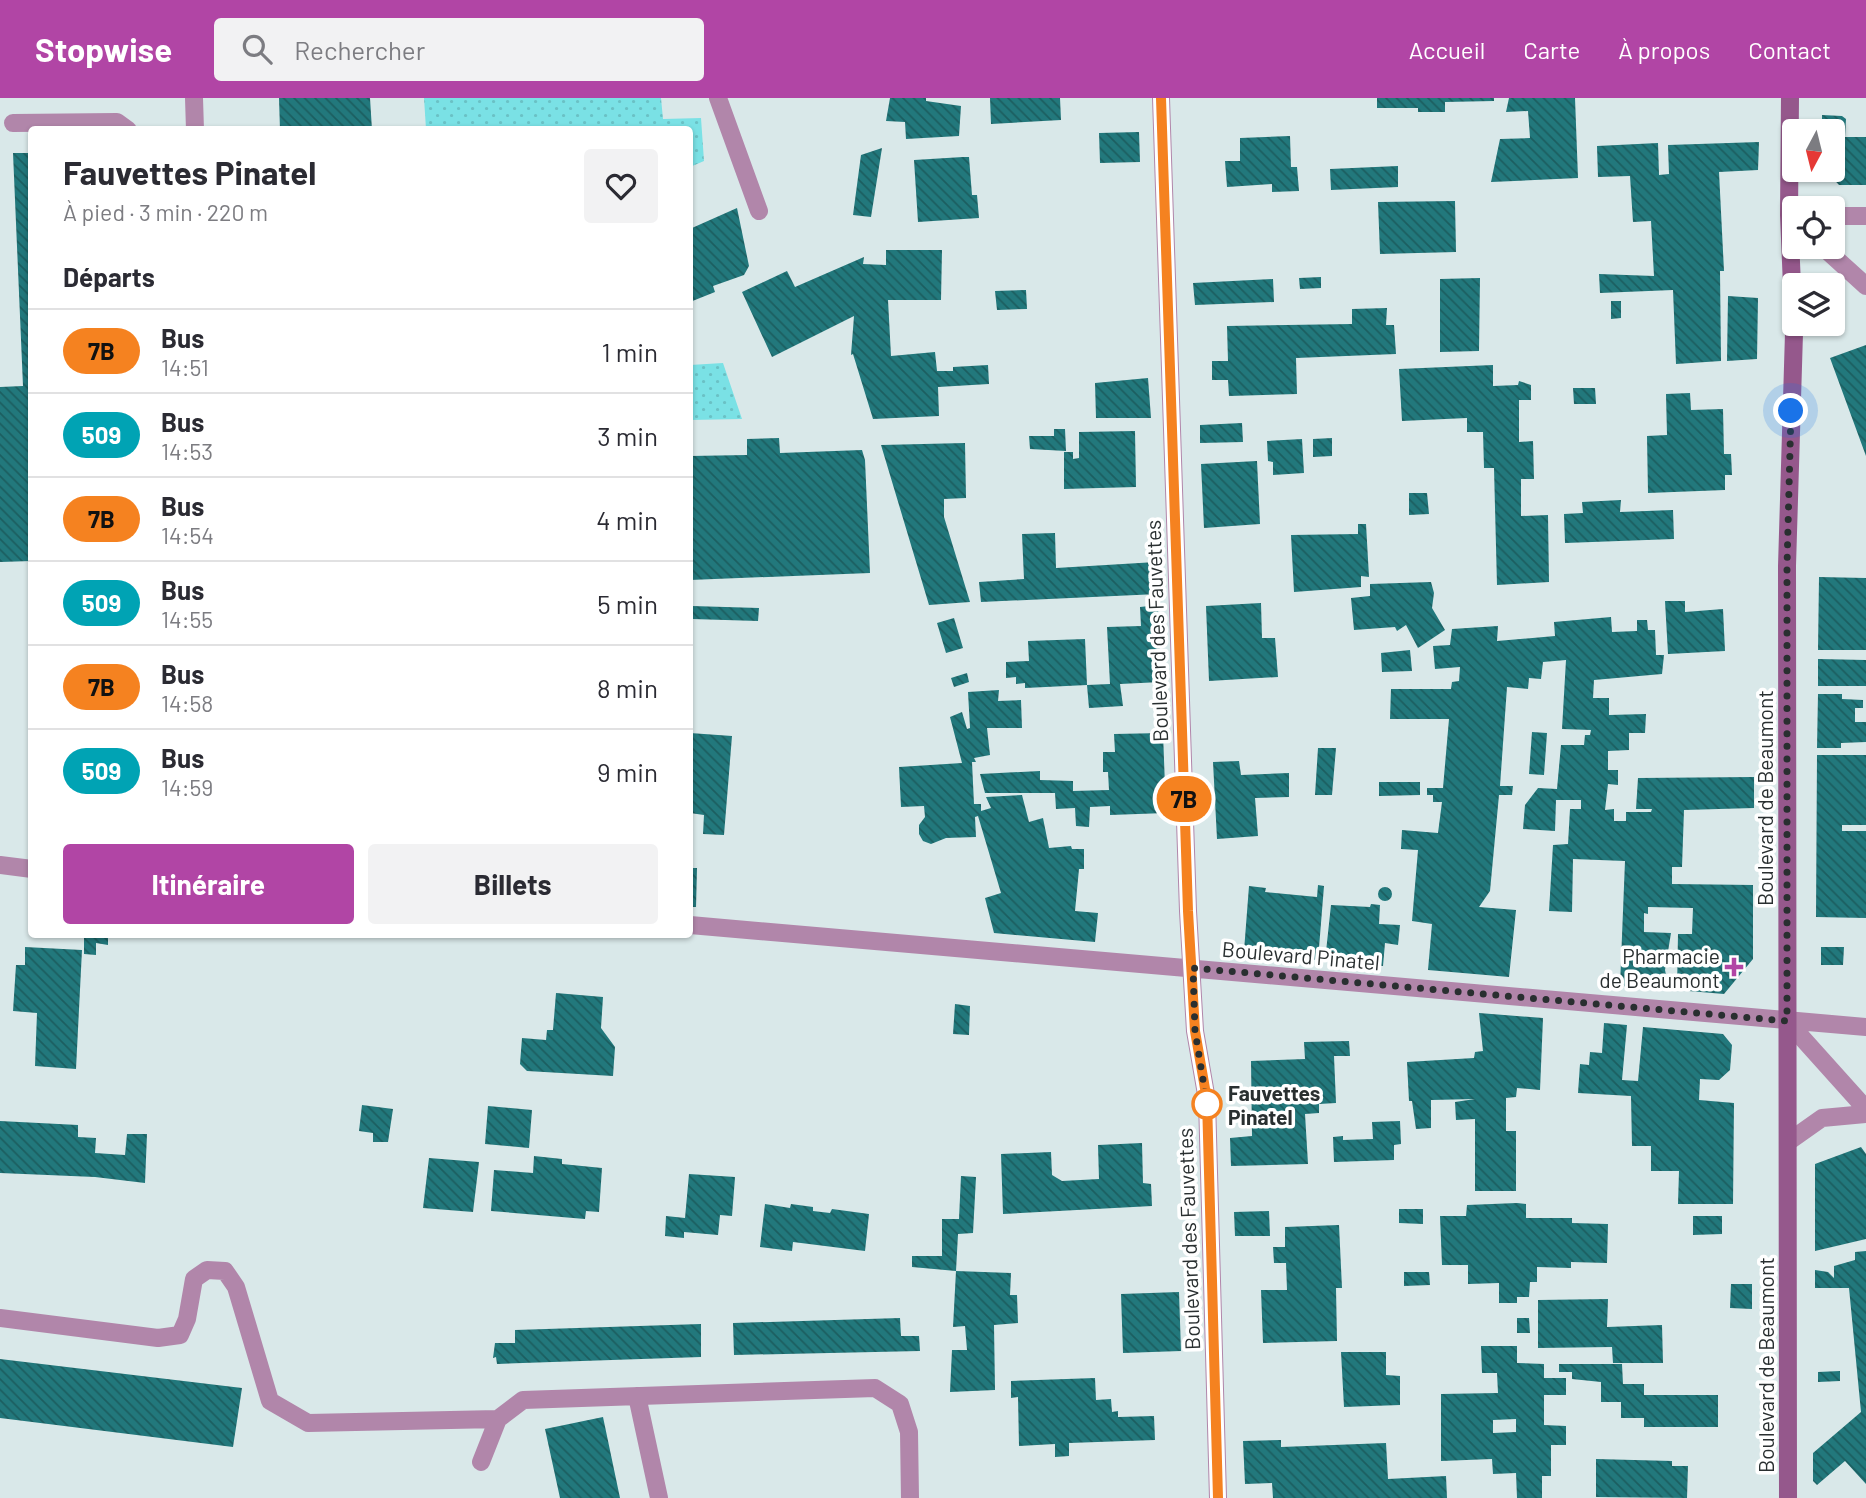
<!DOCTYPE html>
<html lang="fr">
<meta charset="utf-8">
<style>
:root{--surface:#fff;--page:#f2f2f3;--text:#2b2b33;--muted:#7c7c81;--line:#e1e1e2;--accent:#b145a5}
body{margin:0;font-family:Barlow,sans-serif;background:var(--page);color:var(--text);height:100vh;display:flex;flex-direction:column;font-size:26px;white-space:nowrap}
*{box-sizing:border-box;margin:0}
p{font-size:23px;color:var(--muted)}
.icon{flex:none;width:38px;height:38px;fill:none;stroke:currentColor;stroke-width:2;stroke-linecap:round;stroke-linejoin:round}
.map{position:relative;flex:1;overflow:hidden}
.drawer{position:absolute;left:28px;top:28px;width:665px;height:812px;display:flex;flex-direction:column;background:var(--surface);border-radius:7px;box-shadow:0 2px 5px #0004}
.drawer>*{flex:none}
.badge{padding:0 14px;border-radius:23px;font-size:24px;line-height:46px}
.needle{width:46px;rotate:187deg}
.buttons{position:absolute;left:1782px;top:21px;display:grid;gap:14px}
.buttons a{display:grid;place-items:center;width:63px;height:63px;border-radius:7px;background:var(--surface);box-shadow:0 2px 5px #0004;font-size:35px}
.you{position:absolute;width:35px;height:35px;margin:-18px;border:5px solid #fff;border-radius:50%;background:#1a73e8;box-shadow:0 0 0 10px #1a73e833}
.map>.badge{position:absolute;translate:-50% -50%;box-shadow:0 0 0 4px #fff}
h2{padding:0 35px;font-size:26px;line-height:63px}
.round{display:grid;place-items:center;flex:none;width:74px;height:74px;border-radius:7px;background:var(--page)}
.summary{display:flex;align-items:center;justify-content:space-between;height:119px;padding:0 35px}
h1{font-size:33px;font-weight:700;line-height:52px}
.cta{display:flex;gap:14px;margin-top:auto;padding:14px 35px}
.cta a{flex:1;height:80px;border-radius:7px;background:var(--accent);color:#fff;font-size:28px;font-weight:700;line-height:80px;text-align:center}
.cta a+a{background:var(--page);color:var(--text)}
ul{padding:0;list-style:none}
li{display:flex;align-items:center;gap:21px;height:84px;padding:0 35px;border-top:2px solid var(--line)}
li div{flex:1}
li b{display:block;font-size:26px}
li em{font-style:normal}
li .badge{min-width:77px;font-weight:700;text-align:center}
header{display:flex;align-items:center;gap:42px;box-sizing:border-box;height:98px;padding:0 35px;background:var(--accent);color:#fff}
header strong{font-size:33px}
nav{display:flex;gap:38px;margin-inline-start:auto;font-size:24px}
.search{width:490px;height:63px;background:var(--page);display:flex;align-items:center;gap:18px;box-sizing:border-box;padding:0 24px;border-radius:7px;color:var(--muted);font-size:26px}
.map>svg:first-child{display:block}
.green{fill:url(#green-dots)}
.building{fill:url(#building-back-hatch);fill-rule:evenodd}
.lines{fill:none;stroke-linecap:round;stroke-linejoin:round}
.lane{stroke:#b186aa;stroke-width:18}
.street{stroke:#b186aa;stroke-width:18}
.secondary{stroke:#95588c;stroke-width:18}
.line-casing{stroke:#fff;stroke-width:16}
.line{stroke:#f58220;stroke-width:10}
.walk{stroke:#292f30;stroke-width:7;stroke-dasharray:0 12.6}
.poi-dot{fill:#b145a5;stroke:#fff;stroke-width:2.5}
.stop-dot{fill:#fff;stroke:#f58220;stroke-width:3.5}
.labels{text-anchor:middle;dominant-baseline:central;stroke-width:7;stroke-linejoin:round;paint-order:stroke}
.street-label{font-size:21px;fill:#292f30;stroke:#fff}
.poi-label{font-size:21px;fill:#292f30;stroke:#fff;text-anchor:end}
.stop-label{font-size:21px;font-weight:bold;fill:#292f30;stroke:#fff;text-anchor:start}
</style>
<header>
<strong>Stopwise</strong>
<div class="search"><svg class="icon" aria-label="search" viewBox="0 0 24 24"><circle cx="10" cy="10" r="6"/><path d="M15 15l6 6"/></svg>Rechercher</div>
<nav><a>Accueil</a><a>Carte</a><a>À propos</a><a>Contact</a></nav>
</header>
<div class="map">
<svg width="1866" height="1400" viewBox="0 0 1866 1400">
<defs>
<pattern id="green-dots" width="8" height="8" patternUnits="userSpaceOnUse" patternTransform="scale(1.75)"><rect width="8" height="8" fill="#7ae1e5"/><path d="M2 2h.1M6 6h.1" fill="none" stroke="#6ac1c5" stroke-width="1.8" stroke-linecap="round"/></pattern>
<pattern id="building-back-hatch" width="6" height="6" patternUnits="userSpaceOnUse" patternTransform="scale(1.75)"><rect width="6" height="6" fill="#22787c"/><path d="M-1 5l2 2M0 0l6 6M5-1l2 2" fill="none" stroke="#1c5e60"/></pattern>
</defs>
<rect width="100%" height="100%" fill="#d9e8e9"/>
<!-- green -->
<path class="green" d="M424,0H661L663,21L701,20L704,63L690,69V32L426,31Z
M723,265L742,321L690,322V267Z"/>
<!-- building -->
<path class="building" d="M279,0H370L372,32H280Z
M890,0H926V3L961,8L959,38L906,41L905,24L886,23Z
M990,0H1060L1061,22L991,26Z
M1377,0H1494V3L1445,4V14H1418V10H1377Z
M1509,0H1575L1578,80L1491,84L1500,41L1530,40L1528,13L1506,14Z
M1822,17L1842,18L1846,21L1845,39H1866V87H1839L1825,72H1832V33H1822Z
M1139,34L1140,64L1100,65L1099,35Z
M1290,38L1291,69H1297L1299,93L1272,94V86L1227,89L1225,63H1240V40Z
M1759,44L1758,72L1719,74L1724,173H1720L1721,263L1676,266L1673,192L1600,195L1599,176L1654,178L1651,123L1633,124L1630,78L1598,79L1597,48L1658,45L1659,77L1669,76L1668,47Z
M882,50L871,119L853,117L861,57Z
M13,55H32V463L0,464V289L23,288Z
M963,59H969L972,97H977L979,120L918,124L914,62Z
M1398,68V89L1331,92L1330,71Z
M1455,103L1456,154L1380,156L1378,104Z
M737,110L749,168L744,177L713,188L715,194L690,204V125L692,130Z
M886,152H942L941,202H888L891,258L935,254L937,273H953V269L988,267L989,286L938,289L939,318L873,321L853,256L851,257L854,218L772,259L742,194L787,173L795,189L864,159L863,166L886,167Z
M1321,179V190L1300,191L1299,180Z
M1480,180L1479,253L1440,254V181Z
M1273,181L1274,204L1195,207L1193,185Z
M1026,192L1027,211L997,212L995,193Z
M1728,198L1758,200L1757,261L1727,263Z
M1611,203H1621V220L1611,221Z
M1387,210L1386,227H1394L1396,256L1296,260L1297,296L1229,298L1228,282H1212V263H1228L1227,228L1352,226V211Z
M1866,247V358L1830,260Z
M1493,267V288L1518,287L1519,283L1531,287V302H1519V344L1533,343L1534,381H1521V418L1548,417L1549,484L1497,487L1494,370H1484L1483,334H1467V320L1402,323L1399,271Z
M1148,280L1151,320H1096L1095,285Z
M1573,290H1595L1596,306H1574Z
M1690,295L1691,312L1723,311L1724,356H1731L1732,377H1725V392L1648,395L1647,338L1667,337L1666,296Z
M1242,325L1243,344L1200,345V327Z
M1054,331H1065L1066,353L1030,351L1029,338H1054Z
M1135,333L1136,389L1064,391V354H1073V361L1079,360V334Z
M779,340L780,355L862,352L865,362L870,475L690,482V358L747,357V341Z
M1332,340V358L1313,359V341Z
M1302,341L1304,375L1273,377V364L1268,363L1267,343Z
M965,345L966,400L944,401V419L970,504L929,507L881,347Z
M1257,363L1260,426L1204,430L1201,366Z
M1409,395H1427L1429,416L1409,417Z
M1621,402L1620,414L1673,412L1674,441L1565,445L1564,416L1583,415L1582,404Z
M1358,426H1366L1369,479L1361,478V489L1294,494L1291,437L1358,436Z
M1055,435L1056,470L1156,464L1158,496L981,504L979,484L1024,481L1022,436Z
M1819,479L1866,480V552H1818Z
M1431,484L1434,495L1432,510L1445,532L1418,550L1406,527L1397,533L1395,529L1354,532L1351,500L1370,498V486Z
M1665,503H1685V514L1723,511L1725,553L1668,556Z
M1261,505L1262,540H1275L1278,579L1209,583L1206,508Z
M1158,507L1161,584L1120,586L1123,608L1089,610L1087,587L1110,586L1107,529L1141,528L1140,509Z
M692,508L759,510L758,523L692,521Z
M1611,519L1612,534L1637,533V522H1647L1648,532H1655L1656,557H1664L1662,576L1594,582L1593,600H1609V617L1646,616L1645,635H1629V652L1608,653V672H1618V687L1608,686L1605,712L1614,711V723H1626V714H1651L1652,711H1636L1638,680L1754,679V710L1684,712L1682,769H1672V786L1753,787V861L1724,896L1677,892L1678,836H1692L1693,810L1648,809V816L1644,815V834L1671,835L1665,872L1669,892L1620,888L1625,763L1573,761L1572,814L1549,813L1553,747L1568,746L1570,711H1581V702H1556L1555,733L1523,731L1525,707L1538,690L1557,691L1561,647H1584L1585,637H1590L1591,632L1562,631L1566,562L1543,564L1541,581L1529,580L1528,591L1507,589L1500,688H1513L1512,697H1499L1490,793L1479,809L1516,812L1509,879L1428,872L1432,826L1412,823L1418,752L1401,751L1402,732L1438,735L1442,704H1433V697H1427V690H1443L1449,621H1390L1391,591H1451L1452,584L1459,583L1460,569L1435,571L1433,548L1450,547L1452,531L1498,528L1497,543L1555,538L1554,524Z
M954,520L963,550L946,555L937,525Z
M1085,541L1087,587L1025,590V585L1016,586V579L1006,580V564L1029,563L1028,543Z
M1410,552L1412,573L1382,574L1381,555Z
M1818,561L1866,562V588H1818Z
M967,575L969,584L954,589L951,580Z
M999,592L998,603L1021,602L1022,630H987L990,657L974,660L976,664H972L974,706H981V713L991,710L986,699L1022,697L1029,724L1043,720L1049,750L1071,748L1072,751H1084V771H1079L1075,813L1098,815L1095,844L994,835L985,800L1001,795L978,718L975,719L976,739L946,740L931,746L923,743L919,736V727L925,719L924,708L901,709L899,669L962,665L950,619L962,614L967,631L970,630L968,594Z
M1818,596H1842V601L1863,602V610H1855V624H1866V644L1841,645V650H1817Z
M1532,634L1547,635L1544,677L1529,676Z
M690,635L732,638L724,737L703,736L704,717L690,715Z
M1163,635L1166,715L1110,717V708L1090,709L1089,729L1076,728L1075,710L1056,711L1055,695H985L980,676L1040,673V682L1073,683V693L1109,692L1108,674H1103V654H1115L1114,636Z
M1318,650H1336L1332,697H1315Z
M1817,657H1866V727H1842V733H1866V820L1816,819Z
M1239,663L1241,677L1289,675V699L1255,700L1258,738L1217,741L1213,664Z
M1379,684H1420V697L1379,698Z
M690,770H697L696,809H690Z
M1318,787L1324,788L1318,862L1256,857V854L1244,853L1249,788L1266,790L1265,794L1317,799Z
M1378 796a7 7 0 1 1 14 0a7 7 0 1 1-14 0Z
M1371,806L1380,807L1379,826L1400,827L1398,847L1385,845L1383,868L1325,863L1331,807L1370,809Z
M84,836H108V847L96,845V857L84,856Z
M25,849L82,852L76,971L35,968L37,915L13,913L16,867H25Z
M1821,849H1844L1843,867H1821Z
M556,895L603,899L601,930L615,949L613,978L527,973L520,966L522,940L546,942L547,932H553Z
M955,906L970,908L969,937L953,936Z
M1479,915L1543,920L1540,992L1517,990L1516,999L1506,1000V1033H1516V1093H1475V1021L1456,1022L1455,1004L1475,1001L1431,1002V1030L1416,1031L1412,1003H1409L1407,964L1474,960L1475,954L1483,953Z
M1604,925L1627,927L1622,982L1638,983L1643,929L1723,936L1732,947L1730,972L1719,982L1700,981L1699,1002L1734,1005L1733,1106H1678L1679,1073H1651V1048H1632L1631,998L1578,995L1580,966L1589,967L1590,954L1602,955Z
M1349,943L1350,958H1334L1336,1005L1319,1006V1015L1305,1016L1308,1066L1231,1068L1230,1040L1252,1038L1251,963L1305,961L1304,944Z
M362,1007L393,1011L388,1044H373V1035L359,1033Z
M488,1008L532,1012L529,1050L485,1046Z
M0,1023L78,1027V1039L96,1040L95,1055L125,1057L127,1036H147L145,1085L95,1079L0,1075Z
M1400,1023L1401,1046L1394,1047V1062L1334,1064L1333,1039L1343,1038V1042L1373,1041L1372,1024Z
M1142,1045L1143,1085L1151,1086L1152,1108L1003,1116L1001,1056L1051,1054L1052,1077L1062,1083L1099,1081L1098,1047Z
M1861,1049L1866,1056V1141L1815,1153V1066Z
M534,1058L562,1061V1066L602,1070L599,1114L586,1113L585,1121L491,1113L494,1072L533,1075Z
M429,1060L479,1064L473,1114L423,1110Z
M689,1076L735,1079L732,1118L720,1117L718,1137L684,1134V1140L665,1138L666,1118L685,1120Z
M961,1078L976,1079L973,1135L958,1136L956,1173L912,1169V1158H942V1121H959Z
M1517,1105L1526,1106V1120H1572V1125L1608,1126L1607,1165L1571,1164V1170L1537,1169V1184H1530L1529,1199H1517V1205H1499V1185L1468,1186V1167H1442L1440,1118H1466L1467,1107Z
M765,1106L790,1110L791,1106L813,1109V1113L830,1115L832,1111L869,1116L865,1153L793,1144L792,1153L760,1149Z
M1399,1111H1423V1126L1399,1125Z
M1269,1113L1270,1138H1235L1234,1114Z
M1693,1118H1722V1136L1693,1137Z
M1339,1127L1342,1190H1336L1337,1243L1263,1245L1261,1192H1287L1286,1165H1274L1273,1149H1285V1129Z
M1866,1153V1386L1845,1363L1817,1387L1813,1383V1355L1861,1314L1849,1190H1815V1172L1828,1174L1834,1180V1168L1855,1162V1154Z
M956,1173L1011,1175L1010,1197H1017L1018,1225L994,1227L995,1292L950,1294L952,1252H967L965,1228L953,1229Z
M1404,1174H1429L1430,1187L1404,1188Z
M1731,1186H1752V1211L1730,1210Z
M1179,1194L1181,1253L1123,1255L1121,1196Z
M1608,1201L1607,1229L1662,1227L1663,1265H1613L1612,1249L1538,1250V1202Z
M900,1220L901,1238H919L920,1253L734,1257L733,1225Z
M1517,1220H1529L1530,1235H1517Z
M701,1226V1259L497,1266L496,1259L493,1260L495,1245H515V1232Z
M1481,1248H1517V1265L1544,1266V1280H1566V1297H1544V1327L1566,1328V1347H1551V1378H1542V1400H1517L1516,1375L1493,1376L1492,1361L1441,1363V1296L1498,1295L1497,1275H1482ZM1516,1321V1334L1493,1335V1322Z
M1341,1254H1386V1277L1400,1278V1307L1344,1309Z
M0,1261L242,1290L233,1349L0,1320Z
M1559,1266H1622L1623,1286H1644V1297H1718V1329H1644V1320H1621V1304H1601V1284L1572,1281V1274H1559Z
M1840,1273V1283L1818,1284V1274Z
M1095,1280L1096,1302L1111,1301L1112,1314L1118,1313V1319L1154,1318L1155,1342L1069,1345V1358L1055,1359V1346L1019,1348L1018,1299L1011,1300V1283Z
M603,1319L620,1400H560L545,1331Z
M1281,1342V1349L1386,1345L1388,1381L1446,1378L1447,1400H1273L1272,1385L1245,1386L1243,1343Z
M1596,1361L1672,1363V1368H1688L1687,1400L1596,1399Z"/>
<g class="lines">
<!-- lane -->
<path class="lane" d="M718,0L759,113
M13,25L117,24L128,32
M0,1220L158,1240L180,1237L187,1221L194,1181L207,1172L225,1173L236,1189L270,1303L308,1325L498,1321L523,1302L875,1290L900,1306L909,1334L910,1400
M637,1298L659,1400
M481,1364L498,1321"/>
<!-- street -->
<path class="street" d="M194,0L195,32
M1161,0L1188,813L1195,933L1207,1002L1218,1400
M1832,118H1866
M1823,149L1866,188
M0,767L32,771
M690,827L1866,929
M1787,923L1866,1011
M1788,1044L1822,1020L1866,1016"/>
<!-- secondary -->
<path class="secondary" d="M1788,1400L1787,468L1794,235L1789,117L1790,0"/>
</g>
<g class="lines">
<!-- line casing -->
<g class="line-casing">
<path id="line" d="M1161,0L1188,813L1195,933L1207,1002L1218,1400"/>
</g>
<!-- line -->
<use href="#line" class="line"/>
<!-- walk -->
<path class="walk" d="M1207,1006L1195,933L1193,870L1787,923V468L1791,313"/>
</g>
<!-- markers -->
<path class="poi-dot" d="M1730.5 858.5h7v7h7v7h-7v7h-7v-7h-7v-7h7z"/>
<circle class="stop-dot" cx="1207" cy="1006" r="14"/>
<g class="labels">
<!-- street labels -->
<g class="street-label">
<text transform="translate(1156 533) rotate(-92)">Boulevard des Fauvettes</text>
<text transform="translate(1764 700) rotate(-90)">Boulevard de Beaumont</text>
<text transform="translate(1301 857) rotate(5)">Boulevard Pinatel</text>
<text transform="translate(1188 1141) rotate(-92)">Boulevard des Fauvettes</text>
<text transform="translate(1765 1267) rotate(-90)">Boulevard de Beaumont</text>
</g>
<!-- poi labels -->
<g class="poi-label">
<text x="1720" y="857">Pharmacie<tspan x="1720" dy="24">de Beaumont</tspan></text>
</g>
<!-- stop labels -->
<g class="stop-label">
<text x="1228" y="994">Fauvettes<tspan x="1228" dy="24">Pinatel</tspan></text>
</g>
</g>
</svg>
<div class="buttons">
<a><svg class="needle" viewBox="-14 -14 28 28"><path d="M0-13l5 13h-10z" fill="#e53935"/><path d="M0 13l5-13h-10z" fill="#7c7c81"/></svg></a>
<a><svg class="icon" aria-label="locate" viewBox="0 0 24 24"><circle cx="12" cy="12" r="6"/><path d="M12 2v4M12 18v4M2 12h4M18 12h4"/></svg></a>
<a><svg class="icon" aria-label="layers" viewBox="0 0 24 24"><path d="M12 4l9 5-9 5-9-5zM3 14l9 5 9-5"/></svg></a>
</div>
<div class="you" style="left:1791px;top:313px"></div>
<b class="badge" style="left:1184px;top:701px;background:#f58220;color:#111">7B</b>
<section class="drawer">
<div class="summary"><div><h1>Fauvettes Pinatel</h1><p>À pied · 3 min · 220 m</p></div><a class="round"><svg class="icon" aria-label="heart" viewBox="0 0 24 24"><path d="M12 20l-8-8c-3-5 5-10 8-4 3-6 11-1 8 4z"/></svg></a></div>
<h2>Départs</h2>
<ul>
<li><span class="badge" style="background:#f58220;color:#111">7B</span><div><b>Bus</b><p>14:51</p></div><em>1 min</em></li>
<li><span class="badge" style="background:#00a3b4;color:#fff">509</span><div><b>Bus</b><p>14:53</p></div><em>3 min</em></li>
<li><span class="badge" style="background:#f58220;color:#111">7B</span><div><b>Bus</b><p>14:54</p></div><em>4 min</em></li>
<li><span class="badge" style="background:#00a3b4;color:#fff">509</span><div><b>Bus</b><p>14:55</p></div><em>5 min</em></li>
<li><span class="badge" style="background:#f58220;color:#111">7B</span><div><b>Bus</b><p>14:58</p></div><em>8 min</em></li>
<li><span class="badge" style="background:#00a3b4;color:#fff">509</span><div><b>Bus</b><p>14:59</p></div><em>9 min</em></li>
</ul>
<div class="cta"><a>Itinéraire</a><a>Billets</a></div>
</section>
</div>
